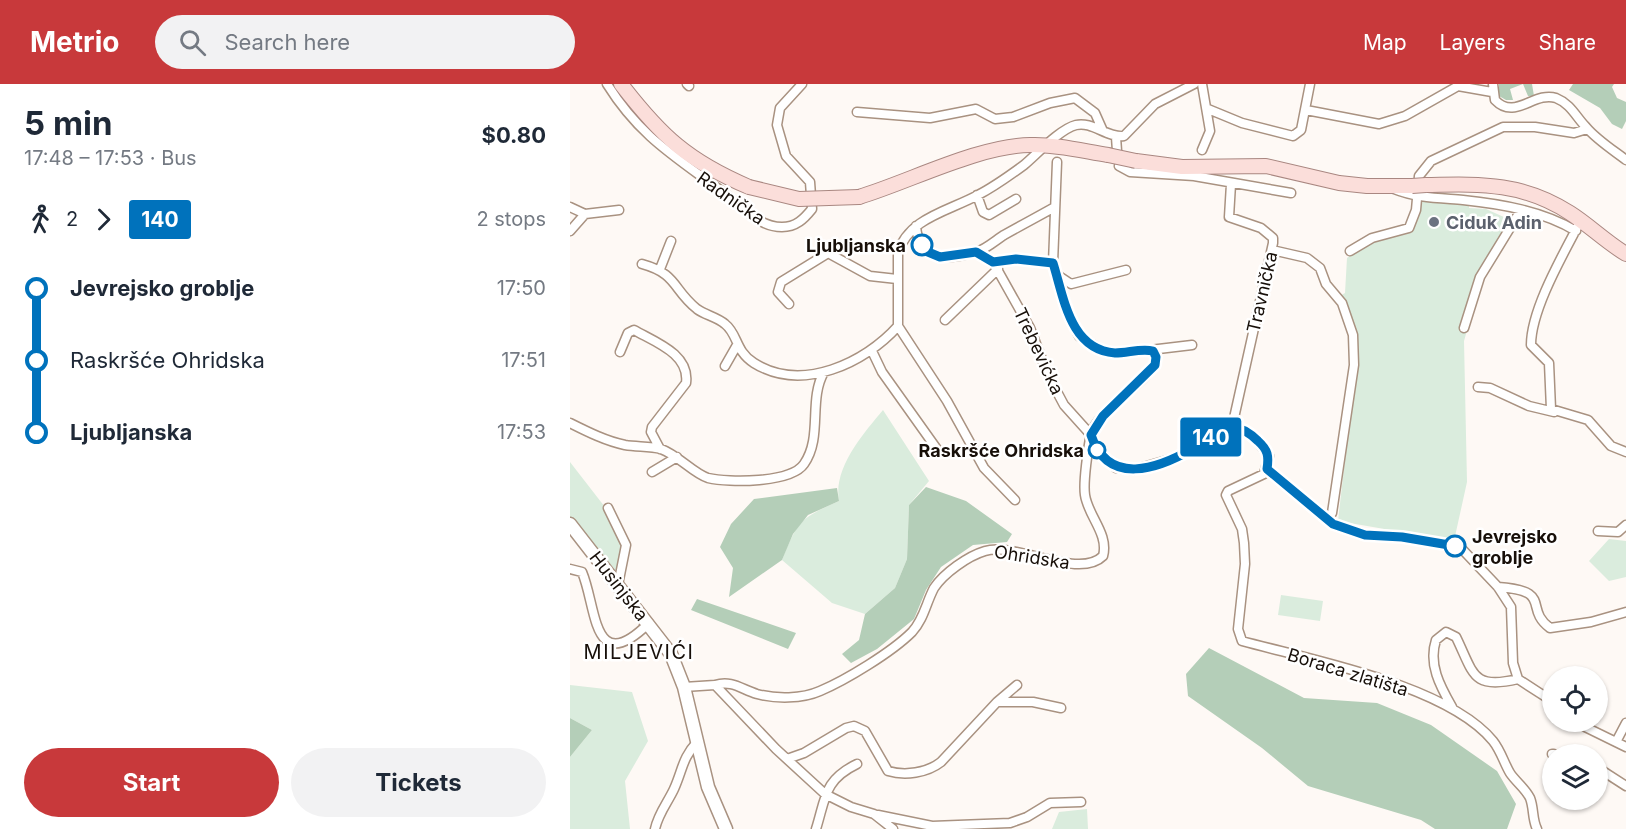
<!DOCTYPE html>
<meta charset="utf-8">
<style>
:root{--surface:#fff;--page:#f2f2f3;--text:#1f2937;--muted:#747a83;--accent:#c8393b}
body{margin:0;font-family:Inter,sans-serif;background:var(--page);color:var(--text);height:100vh;display:flex;flex-direction:column;font-size:22px;white-space:nowrap}
*{box-sizing:border-box;margin:0}
p{font-size:20px;color:var(--muted)}
.icon{flex:none;width:33px;height:33px;fill:none;stroke:currentColor;stroke-width:2;stroke-linecap:round;stroke-linejoin:round}
.map{position:relative;flex:1;overflow:hidden}
.details{display:flex;flex-direction:column;background:var(--surface);width:570px}
.details>*{flex:none}
.badge{padding:0 12px;border-radius:4px;font-size:21px;line-height:39px}
.fabs{position:absolute;left:972px;top:582px;display:grid;gap:12px}
.fabs a{display:grid;place-items:center;width:66px;height:66px;border-radius:50%;background:var(--surface);box-shadow:0 2px 4px #0004;font-size:30px}
.map>.badge{position:absolute;translate:-50% -50%;box-shadow:0 0 0 3px #fff}
.legs{display:flex;align-items:center;gap:9px;height:66px;padding:0 24px;font-size:20px}
.legs p{margin-inline-start:auto}
.summary{display:flex;align-items:center;justify-content:space-between;height:102px;padding:0 24px}
h1{font-size:33px;font-weight:700;line-height:45px}
.cta{display:flex;gap:12px;margin-top:auto;padding:12px 24px}
.cta a{flex:1;height:69px;border-radius:36px;background:var(--accent);color:#fff;font-size:24px;font-weight:700;line-height:69px;text-align:center}
.cta a+a{background:var(--page);color:var(--text)}
ul{padding:0 24px;list-style:none}
li{display:flex;align-items:center;gap:21px;height:72px;font-size:22px}
li i{display:grid;place-items:center;width:9px;height:100%;margin:0 8px;background:currentColor}
li i::after{content:'';width:15px;height:15px;margin:-8px;border:4px solid;border-radius:50%;background:var(--surface)}
li p{margin-inline-start:auto}
li:first-child i{background:linear-gradient(#0000 50%,currentColor 0)}
li:last-child i{background:linear-gradient(currentColor 50%,#0000 0)}
header{display:flex;align-items:center;gap:36px;box-sizing:border-box;height:84px;padding:0 30px;background:var(--accent);color:#fff}
header strong{font-size:28px}
nav{display:flex;gap:33px;margin-inline-start:auto;font-size:21px}
.search{width:420px;height:54px;background:var(--page);display:flex;align-items:center;gap:15px;box-sizing:border-box;padding:0 21px;border-radius:33px;color:var(--muted);font-size:22px}
main{display:flex;flex:1;min-height:0}
.map>svg:first-child{display:block}
.green{fill:#daecdd}
.forest{fill:#b4ceb8}
.lines{fill:none;stroke-linecap:round;stroke-linejoin:round}
.street-casing{stroke:#a99281;stroke-width:11}
.secondary-casing{stroke:#a99281;stroke-width:15}
.primary-casing{stroke:#a98781;stroke-width:16}
.street{stroke:#fff;stroke-width:8}
.secondary{stroke:#fff;stroke-width:12}
.primary{stroke:#fbdeda;stroke-width:14}
.primary-bridge-casing{stroke:#a98781;stroke-width:16;stroke-linecap:butt}
.primary-bridge{stroke:#fbdeda;stroke-width:14}
.line-1-casing{stroke:#fff;stroke-width:14}
.line-1{stroke:#0072bc;stroke-width:9}
.worship-dot{fill:#6b7280;stroke:#fff;stroke-width:2}
.stop-1-dot{fill:#fff;stroke:#0072bc;stroke-width:3}
.labels{text-anchor:middle;dominant-baseline:central;stroke-width:5;stroke-linejoin:round;paint-order:stroke}
.street-label{font-size:18px;fill:#170f09;stroke:#fff}
.worship-label{font-size:18px;font-weight:bold;fill:#5b616d;stroke:#fff;text-anchor:start}
.stop-label{font-size:18px;font-weight:bold;fill:#170f09;stroke:#fff;text-anchor:end}
.neighbourhood-label{font-size:20px;letter-spacing:1.5px;fill:#170f09;stroke:#fff}
</style>
<header>
<strong>Metrio</strong>
<div class="search"><svg class="icon" aria-label="search" viewBox="0 0 24 24"><circle cx="10" cy="10" r="6"/><path d="M15 15l6 6"/></svg>Search here</div>
<nav><a>Map</a><a>Layers</a><a>Share</a></nav>
</header>
<main>
<section class="details">
<div class="summary"><div><h1>5 min</h1><p>17:48 – 17:53 · Bus</p></div><b>$0.80</b></div>
<div class="legs"><svg class="icon" aria-label="walk" viewBox="0 0 24 24"><circle cx="13" cy="4" r="2"/><path d="M13 8l-2 6 4 7M11 14l-3 7M7 12l3-4h3l4 4"/></svg>2<svg class="icon" aria-label="forward" viewBox="0 0 24 24"><path d="M9 5l7 7-7 7"/></svg><b class="badge" style="background:#0072bc;color:#fff">140</b><p>2 stops</p></div>
<ul>
<li><i style="color:#0072bc"></i><b>Jevrejsko groblje</b><p>17:50</p></li>
<li><i style="color:#0072bc"></i><span>Raskršće Ohridska</span><p>17:51</p></li>
<li><i style="color:#0072bc"></i><b>Ljubljanska</b><p>17:53</p></li>
</ul>
<div class="cta"><a>Start</a><a>Tickets</a></div>
</section>
<div class="map">
<svg width="1056" height="745" viewBox="0 0 1056 745">
<rect width="100%" height="100%" fill="#fef9f5"/>
<!-- green -->
<path class="green" d="M853,116L899,120V124L916,125L945,138L947,144L925,173L908,208L894,257L897,398L884,457L768,437L787,271L768,213L775,209L777,174L801,156L837,150L843,144Z
M313,326L359,397L339,421L337,475L325,504L295,530L262,519L212,476C228,436 231,434 269,417C263,384 293,350 313,326Z
M0,378L38,427L53,457L48,489L0,434Z
M1039,455L1056,457V493L1039,497L1019,477Z
M711,511L753,517L750,537L708,531Z
M0,601L62,608L78,657L55,697L60,745H0V673L22,646L0,634Z
M517,725L518,745H482L489,728Z"/>
<!-- forest -->
<path class="forest" d="M929,0H962L964,12H958L953,0L940,5L943,16H936L929,12Z
M1003,0H1044L1042,3L1047,14L1056,18V37L1052,45L1042,40L1030,24L999,6Z
M356,403L396,417L442,450L437,458L403,461L371,483L356,506L344,535L307,565L281,579L272,570L289,556L295,530L325,504L337,475L339,421Z
M267,404L269,417L238,431L223,450L212,476L159,513L163,484L150,463L161,440L184,415Z
M127,515L226,549L218,565L121,526Z
M639,564L734,614L807,619L861,641L927,687L946,720L937,745H865L851,736L738,702L692,664L618,612L616,590Z
M0,634L22,646L0,673Z"/>
<g class="lines">
<!-- street casing -->
<g class="street-casing">
<path id="street" d="M37,0C70,53 106,73 154,109C172,122 188,143 212,143C226,143 234,135 242,125L240,98L216,72L207,41L210,24L232,0
M117,0L119,2
M923,0L925,16C945,37 964,7 986,14C1001,20 1006,33 1016,43C1027,56 1043,66 1056,76
M638,25L672,39L723,52L731,46L740,0
M736,26L809,40L835,32L888,2L922,8
M287,28L360,34L406,25L425,35L443,33L480,19L505,14L525,29L533,47
M546,53L547,67
M632,66L640,47L632,0
M549,82L560,88L624,92L721,109
M661,100L659,133L691,144L703,154V159L662,343
M824,105C846,114 869,114 893,116C931,120 973,127 1006,147
M407,111L413,128L419,131L446,115
M0,123L15,130L49,126
M1011,136C994,169 961,225 961,261L979,279L981,325L1018,336L1041,362L1056,368
M346,142C349,179 378,176 406,168C415,166 426,156 434,151C450,142 467,133 483,124
M0,147L15,130
M702,166L737,174L750,184L756,200L772,219L783,251L784,281L762,429L757,436
M780,167L802,154L839,144L846,126L849,92L861,77L933,43H965L1004,49L1017,45
M406,168L423,178L446,175L483,179
M423,178L460,244L478,291L494,321L521,351L528,367L546,384L563,386L608,373L652,346L662,343L670,344L685,354L699,372L694,390L658,407L656,411L672,445L674,459L675,480L668,545L672,557C741,576 877,601 923,657C931,667 934,679 940,689C946,698 955,704 960,714C964,724 962,735 967,745
M72,180C108,190 102,205 127,225C135,231 147,233 155,240C168,250 165,267 184,279C232,309 295,279 328,242V169C338,134 379,127 408,111C424,103 439,92 454,81C467,70 490,45 506,41C522,37 537,54 554,52L585,20L624,0
M90,185L101,157
M489,192L501,200L556,186
M219,220L208,208L211,198L258,169L300,192L327,195
M375,236L428,185
M328,242L377,317L414,384L445,416
M894,244L910,193L951,126
M580,266L622,261
M302,267L312,288L369,368
M50,268L58,249L64,246C85,258 120,270 116,299L82,343L81,348L90,365
M155,282L167,261
M908,303L920,304L959,322L984,328
M0,339C18,348 36,357 55,361C67,363 80,362 91,365C108,371 124,390 138,394C159,399 221,399 234,380C253,353 238,316 254,288
M697,385L763,440L795,451L832,453L891,464L928,503L941,523L943,579L948,595L982,617
M82,388L107,373
M38,424L56,461L48,501
M1028,447L1048,448L1056,441
M0,485L12,488C27,523 22,595 79,539
M928,503C984,507 953,524 980,544L1021,538L1056,528
M145,601C162,596 171,605 187,610C206,615 232,615 250,607C276,596 322,568 342,548C354,535 356,519 364,504C374,489 398,472 415,467C447,458 509,496 533,472C539,450 518,432 515,411C513,398 518,364 521,350C528,324 585,296 586,273L580,266L546,269L533,267L509,252L502,239L483,179L487,78
M114,603L145,601L206,665L255,710L281,723L304,730L323,745
M427,618L447,601
M882,623C870,602 858,580 866,556L876,548L886,553C904,590 902,606 948,595
M1005,638L1056,663
M1046,658L1056,639
M982,670H984
M217,675L234,669L276,644L284,642L295,647L318,687C335,692 357,689 371,678L427,618H463L491,624
M1028,684L1056,702
M308,731L362,742L440,739L457,733L480,719L511,718
M85,745C88,730 98,718 104,705C113,685 112,674 128,657
M246,745C256,713 254,696 287,680"/>
</g>
<!-- secondary casing -->
<g class="secondary-casing">
<path id="secondary" d="M0,440L101,570L114,603L138,703L156,745"/>
</g>
<!-- primary casing -->
<g class="primary-casing">
<path id="primary" d="M51,0C91,52 118,77 179,103
M566,77L612,83L696,82L769,99L797,102H842
M856,101C910,100 952,98 1000,129C1019,141 1036,158 1056,170
M289,113C341,97 408,62 460,61C486,60 513,67 538,71"/>
</g>
<!-- street -->
<use href="#street" class="street"/>
<!-- secondary -->
<use href="#secondary" class="secondary"/>
<!-- primary -->
<use href="#primary" class="primary"/>
<!-- primary-bridge casing -->
<g class="primary-bridge-casing">
<path id="primary-bridge" d="M538,71L566,77
M842,102L856,101
M179,103L229,115L289,113"/>
</g>
<!-- primary-bridge -->
<use href="#primary-bridge" class="primary-bridge"/>
</g>
<g class="lines">
<!-- line-1 casing -->
<g class="line-1-casing">
<path id="line-1" d="M352,161L358,168L370,173L406,168L423,178L446,175L483,179C494,214 500,266 545,269C558,269 571,264 583,267L586,273L585,281L533,332L521,351C538,403 588,385 624,364C636,358 646,346 660,344C670,342 681,350 688,357C698,366 699,372 697,385L763,440L795,451L832,453L885,462"/>
</g>
<!-- line-1 -->
<use href="#line-1" class="line-1"/>
</g>
<!-- markers -->
<circle class="worship-dot" cx="864" cy="138" r="6"/>
<g class="stop-1-dot">
<circle cx="352" cy="161" r="10"/>
<circle cx="527" cy="366" r="8"/>
<circle cx="885" cy="462" r="10"/>
</g>
<g class="labels">
<!-- street labels -->
<g class="street-label">
<text transform="translate(161 114) rotate(35)">Radnička</text>
<text transform="translate(692 208) rotate(-77)">Travnička</text>
<text transform="translate(469 267) rotate(65)">Trebevićka</text>
<text transform="translate(462 473) rotate(9)">Ohridska</text>
<text transform="translate(49 502) rotate(52)">Husinjska</text>
<text transform="translate(778 588) rotate(17)">Boraca zlatišta</text>
</g>
<!-- worship labels -->
<g class="worship-label">
<text x="876" y="138">Ciduk Adin</text>
</g>
<!-- stop labels -->
<g class="stop-label">
<text x="336" y="161">Ljubljanska</text>
<text x="514" y="366">Raskršće Ohridska</text>
<text x="902" y="452" text-anchor="start">Jevrejsko<tspan x="902" dy="21">groblje</tspan></text>
</g>
<!-- neighbourhood labels -->
<g class="neighbourhood-label">
<text x="69" y="568">MILJEVIĆI</text>
</g>
</g>
</svg>
<div class="fabs">
<a><svg class="icon" aria-label="locate" viewBox="0 0 24 24"><circle cx="12" cy="12" r="6"/><path d="M12 2v4M12 18v4M2 12h4M18 12h4"/></svg></a>
<a><svg class="icon" aria-label="layers" viewBox="0 0 24 24"><path d="M12 4l9 5-9 5-9-5zM3 14l9 5 9-5"/></svg></a>
</div>
<b class="badge" style="left:641px;top:353px;background:#0072bc;color:#fff">140</b>
</div>
</main>
